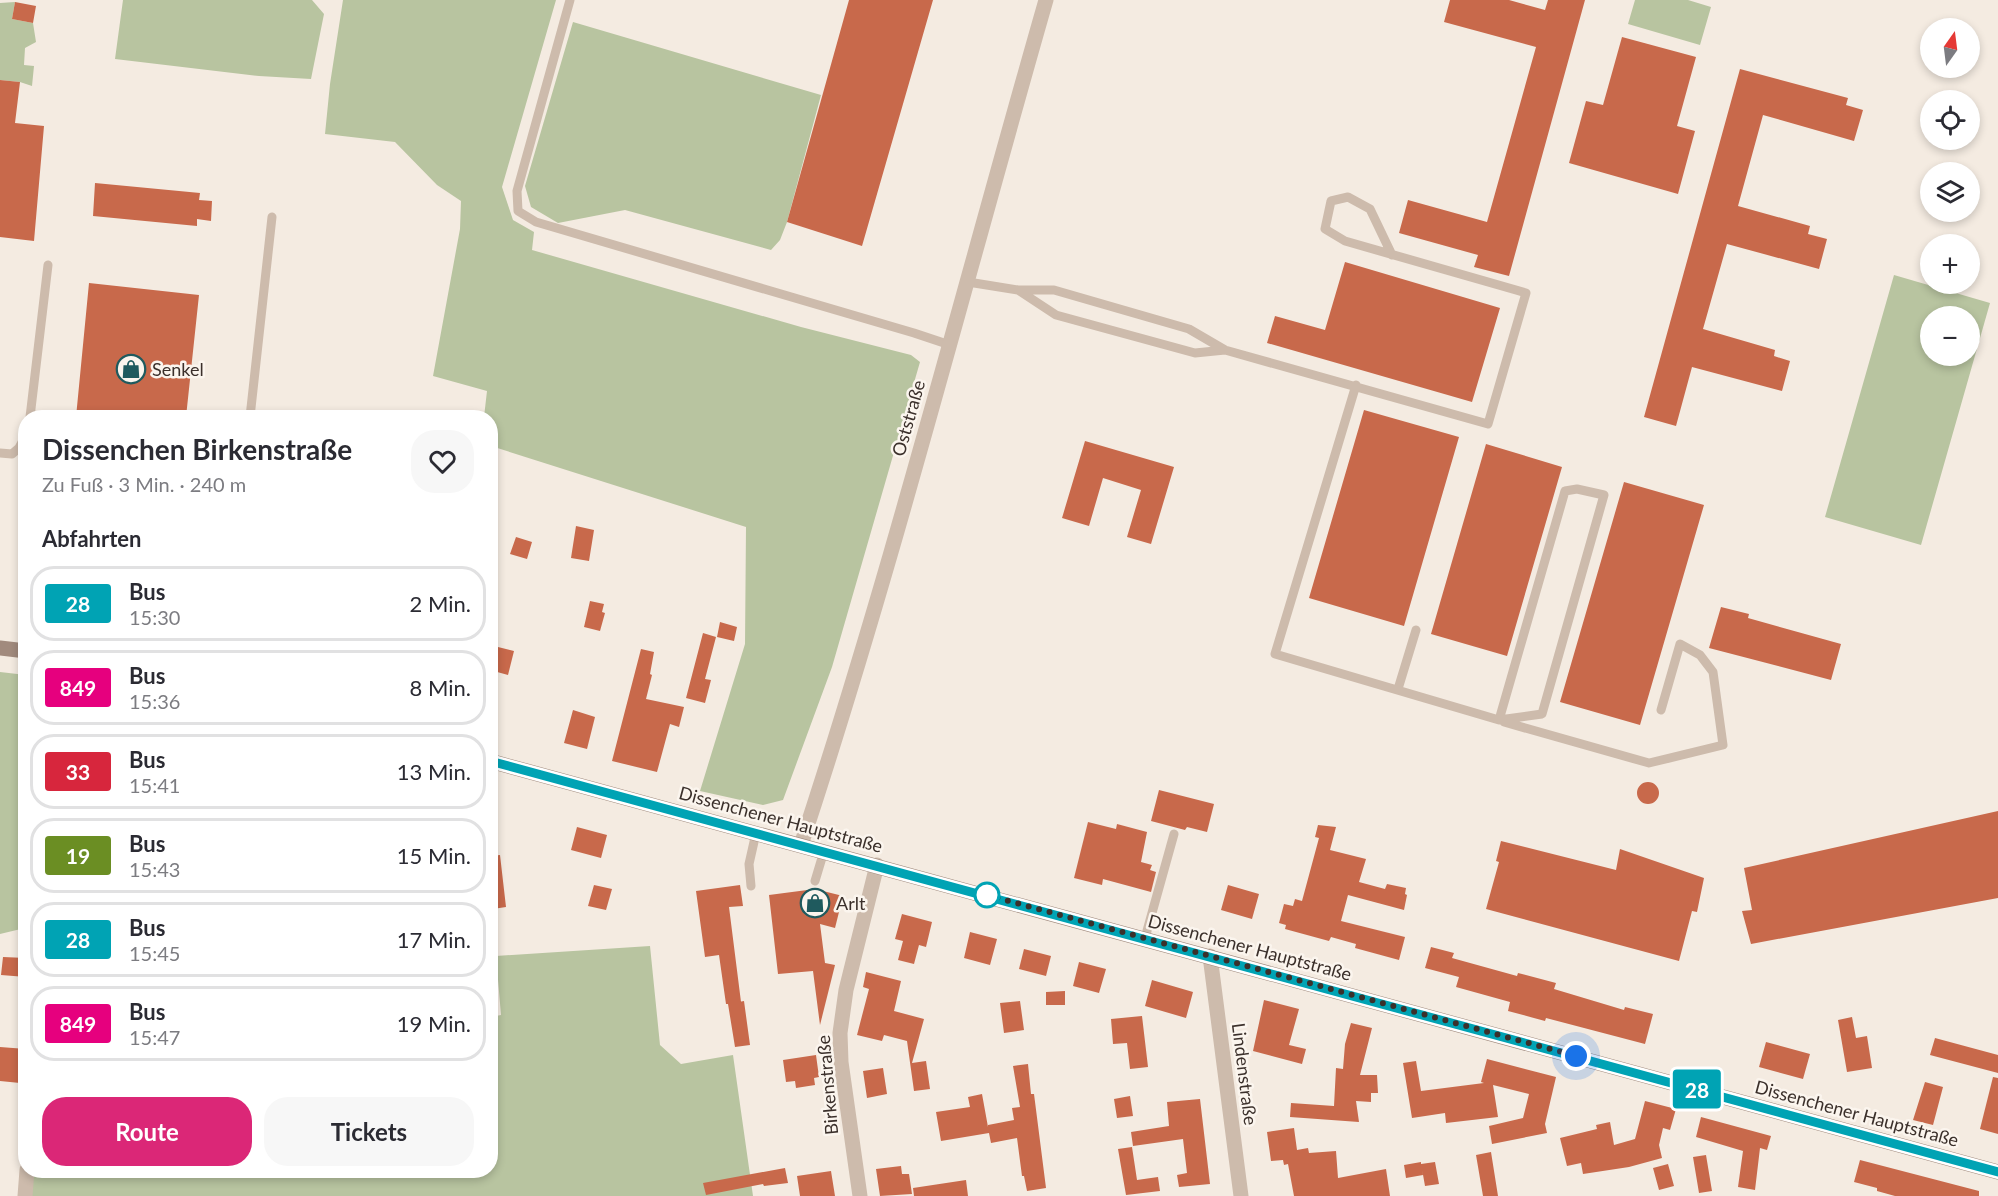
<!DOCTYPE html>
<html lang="de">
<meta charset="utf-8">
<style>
:root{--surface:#fff;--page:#f7f7f7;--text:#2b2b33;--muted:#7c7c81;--line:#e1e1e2;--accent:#db2777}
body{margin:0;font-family:Lato,sans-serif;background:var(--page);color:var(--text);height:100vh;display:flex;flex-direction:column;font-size:22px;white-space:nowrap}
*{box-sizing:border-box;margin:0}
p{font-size:20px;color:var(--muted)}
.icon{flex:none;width:33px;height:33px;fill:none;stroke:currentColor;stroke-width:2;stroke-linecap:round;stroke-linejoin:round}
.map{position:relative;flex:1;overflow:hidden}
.panel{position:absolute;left:18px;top:410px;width:480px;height:768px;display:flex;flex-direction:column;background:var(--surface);border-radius:24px;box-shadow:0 3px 9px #0003}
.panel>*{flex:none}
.badge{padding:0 12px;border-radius:4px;font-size:21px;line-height:39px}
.needle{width:39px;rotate:14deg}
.controls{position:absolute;left:1920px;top:18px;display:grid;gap:12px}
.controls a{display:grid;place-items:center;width:60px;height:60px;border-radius:50%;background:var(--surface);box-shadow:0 3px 9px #0003;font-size:30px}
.you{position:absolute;width:30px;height:30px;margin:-15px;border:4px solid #fff;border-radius:50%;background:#1a73e8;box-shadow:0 0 0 9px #1a73e833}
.map>.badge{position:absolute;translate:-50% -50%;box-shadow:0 0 0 3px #fff}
h2{padding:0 24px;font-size:22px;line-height:54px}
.round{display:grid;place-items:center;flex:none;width:63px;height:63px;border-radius:24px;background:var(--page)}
.summary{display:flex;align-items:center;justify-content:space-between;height:102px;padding:0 24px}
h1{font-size:28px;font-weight:700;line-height:45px}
.button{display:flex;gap:12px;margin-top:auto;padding:12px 24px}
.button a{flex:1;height:69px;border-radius:24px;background:var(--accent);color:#fff;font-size:24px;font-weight:700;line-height:69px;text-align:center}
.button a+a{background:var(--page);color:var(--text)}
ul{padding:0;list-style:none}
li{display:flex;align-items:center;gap:18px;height:75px;margin:0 12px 9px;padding:0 12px;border:3px solid var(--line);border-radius:24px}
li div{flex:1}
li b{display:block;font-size:22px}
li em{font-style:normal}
li .badge{min-width:66px;font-weight:700;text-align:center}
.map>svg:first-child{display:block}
.green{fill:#b8c4a0;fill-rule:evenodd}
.building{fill:#c8694b}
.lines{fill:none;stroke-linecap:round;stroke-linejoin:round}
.service{stroke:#cdbbac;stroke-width:9}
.minor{stroke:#cdbbac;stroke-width:15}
.secondary{stroke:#a18a7d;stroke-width:15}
.line-casing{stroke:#fff;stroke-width:14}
.line{stroke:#00a3b4;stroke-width:9}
.walk{stroke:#3b302b;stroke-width:6;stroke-dasharray:0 10.8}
.stop-dot{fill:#fff;stroke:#00a3b4;stroke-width:3}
.labels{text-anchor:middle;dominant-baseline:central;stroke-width:5;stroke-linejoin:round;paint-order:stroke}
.poi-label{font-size:18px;fill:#3b302b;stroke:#fbf5ee;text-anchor:start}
.street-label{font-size:18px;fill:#3b302b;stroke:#fbf5ee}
</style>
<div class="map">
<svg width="1998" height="1196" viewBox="0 0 1998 1196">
<rect width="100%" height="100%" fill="#f4ebe1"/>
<!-- green -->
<path class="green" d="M123,0H312L324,14L311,79L259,76L115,59Z
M343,0H556L502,187L513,220L534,232L532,250L801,327L911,355L920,362L832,667L783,800L763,805L700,791L745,644L746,527L491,446L490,417H484L487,391L433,376L460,229L461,201L437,185L395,142L325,134L330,84Z
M1635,0H1688L1711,7L1700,45L1628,24Z
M15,2L12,19L33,23L36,42L25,48L24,65L34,66L32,86L20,82L0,80V3Z
M573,22L821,95L787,222L780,240L771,250L625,210L558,223L531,207L525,186Z
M1894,275L1990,303L1921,545L1825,517ZM1930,316H1970V356H1930Z
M0,672L26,675L25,928L0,934Z
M650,946L660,1045L681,1064L733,1055L753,1196H31L33,1170H490L491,1017L501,1015L496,956Z"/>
<!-- building -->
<path class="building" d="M849,0H933L862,246L787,222Z
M1450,0H1509L1545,10L1548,0H1585L1509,276L1474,267L1478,255L1399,233L1408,200L1487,222L1536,47L1444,22Z
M15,2L36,6L33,23L12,19Z
M1622,37L1696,57L1677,126L1695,131L1678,194L1569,163L1586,101L1603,105Z
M1740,69L1848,98L1846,105L1863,110L1854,141L1763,115L1738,206L1810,226L1808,234L1827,239L1819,269L1727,244L1703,329L1775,350L1774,356L1790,361L1782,391L1692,367L1676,426L1644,417Z
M0,80L20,82L15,123L44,126L34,241L0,237Z
M95,183L200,193L199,200L212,201L211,221L197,219V226L93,216Z
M1345,262L1500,308L1472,402L1267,343L1275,316L1325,330Z
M89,283L199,295L186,417H76Z
M1364,410L1459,437L1404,626L1309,598Z
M1085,441L1174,467L1151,544L1127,537L1141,490L1103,478L1089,526L1062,518Z
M1486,444L1562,467L1507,656L1431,634Z
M1624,482L1704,505L1640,725L1560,702Z
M576,526L594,530L589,561L571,558Z
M516,537L532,542L527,559L510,554Z
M590,601L604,604L602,612L605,613L600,631L584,627Z
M1721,607L1749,614L1748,618L1841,644L1831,680L1709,648Z
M720,622L737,627L734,641L717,637Z
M703,633L716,637L705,679L711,680L705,703L686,698Z
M490,645L514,651L508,675L490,670Z
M641,649L654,652L650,674L652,675L646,699L684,707L679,727L670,724L657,772L612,761Z
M573,710L595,717L587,749L564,743Z
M1637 793a11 11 0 1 1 22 0a11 11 0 1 1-22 0Z
M1159,790L1214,804L1207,832L1187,827L1185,830L1151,821Z
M1998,811V898L1751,944L1742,911L1752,910L1744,868Z
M1088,822L1116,829L1117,824L1147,832L1141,862L1152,865L1150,870L1156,872L1151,892L1103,879L1102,885L1074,878Z
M1318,825L1336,827L1330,850L1366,859L1359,882L1385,889L1387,884L1406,888L1405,894L1407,895L1404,910L1348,895L1341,921L1405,937L1399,960L1355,948L1356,944L1331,937L1329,941L1285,929L1286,925L1279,923L1284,904L1293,906L1295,899L1302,901L1319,838L1315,837Z
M577,827L607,835L601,858L571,850Z
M1501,841L1616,870L1620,849L1704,878L1697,912L1692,911L1679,961L1486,909L1499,862L1496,861Z
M500,855L506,907L493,909L490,890V856Z
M594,885L612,889L606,910L588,906Z
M740,885L743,906L729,907L741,1002L726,1004L719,955L705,957L696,891Z
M1228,885L1259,894L1252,919L1221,910Z
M815,889L843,896L835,928L820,924L825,963L835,965L820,1025L813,971L778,974L769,895Z
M902,914L932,922L926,947L919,945L914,964L898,960L903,941L895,939Z
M970,932L997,939L990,965L964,958Z
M1431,947L1454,953L1452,958L1517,976L1518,973L1556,983L1554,989L1624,1010L1625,1007L1653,1014L1645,1044L1546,1018L1545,1021L1508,1011L1510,1002L1456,987L1459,977L1425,968Z
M1024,949L1051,956L1046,976L1019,969Z
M3,957L26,958V977L1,975Z
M1079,962L1106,969L1099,993L1073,986Z
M866,972L901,981L894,1011L924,1019L912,1063L926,1061L930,1089L914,1091L907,1041L884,1035L882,1041L857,1035L869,989L863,987Z
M1152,980L1193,992L1186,1018L1145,1006Z
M1065,991V1005H1046V992Z
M1264,1000L1299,1009L1289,1045L1306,1049L1302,1064L1253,1051Z
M744,1001L750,1045L735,1047L728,1004Z
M1020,1001L1024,1030L1004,1033L1000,1003Z
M1142,1016L1148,1067L1130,1069L1127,1043L1113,1044L1111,1019Z
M1852,1017L1856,1038L1867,1036L1872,1068L1847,1072L1838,1020Z
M1351,1023L1372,1028L1360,1075H1377L1378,1093H1371V1102L1356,1101L1359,1122L1290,1117L1291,1103L1334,1106L1336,1068L1343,1069L1345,1044Z
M1935,1038L1998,1055V1073L1930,1055Z
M1766,1042L1810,1054L1803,1079L1759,1067Z
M0,1047L26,1049V1076H20V1083L0,1081Z
M816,1055L819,1077L814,1078L815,1085L796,1088L795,1081L786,1082L783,1060Z
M1487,1059L1556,1077L1545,1124L1547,1133L1492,1144L1489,1126L1523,1118L1529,1094L1493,1085L1498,1117L1446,1123L1445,1113L1412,1118L1403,1063L1416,1061L1421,1091L1484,1083L1481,1082Z
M1028,1064L1031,1094H1034L1046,1188L1027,1191L1024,1176H1022L1017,1138L991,1143L989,1133L941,1141L936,1112L970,1107L968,1097L982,1094L988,1127V1125L1014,1120L1012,1108L1020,1107L1013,1066Z
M883,1068L887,1094L867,1098L863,1071Z
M1993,1077L1998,1078V1134L1980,1129Z
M1925,1082L1943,1087L1933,1125L1913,1120Z
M1130,1096L1133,1116L1117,1118L1114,1099Z
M1200,1099L1210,1184L1179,1187L1177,1175L1187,1173L1183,1139L1133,1146L1131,1132L1169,1126L1167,1102Z
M1645,1101L1676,1109L1670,1130L1663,1128L1659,1145L1662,1158L1629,1167L1583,1174L1581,1163L1567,1166L1560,1138L1597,1129L1596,1125L1610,1122L1614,1145L1635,1139Z
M1701,1117L1771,1136L1767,1150L1760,1148L1755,1190L1738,1187L1743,1151L1696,1137Z
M1294,1128L1297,1150L1308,1148L1309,1153L1336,1151L1338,1178L1386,1169L1390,1196H1294L1288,1164L1284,1165L1283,1160L1271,1161L1267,1132Z
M1132,1147L1137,1180L1158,1177L1160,1191L1126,1195L1118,1149Z
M1491,1152L1498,1196H1483L1476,1155Z
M1706,1155L1712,1191L1699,1193L1693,1157Z
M1860,1160L1979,1191V1196H1895L1877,1191V1188L1854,1182Z
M1421,1162V1164L1435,1162L1439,1184L1425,1186L1422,1169L1423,1175L1406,1178L1404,1165Z
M1668,1164L1674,1186L1659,1190L1653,1168Z
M901,1166L902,1174H909L912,1194L880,1196L876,1169Z
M785,1168L788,1183L764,1186L763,1184L706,1195L703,1183Z
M831,1171L835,1196H800L797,1176Z
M966,1180L968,1196H914L913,1188Z"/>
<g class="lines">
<!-- service -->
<path class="service" d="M570,0L517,191L518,211L536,222L914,333L950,345
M968,282L1018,290H1054L1189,329L1225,350L1488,424L1526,293L1516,290L1345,241L1325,229L1331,201L1348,197L1370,209L1392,255
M1018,290L1056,315L1195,353L1225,350
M1356,385L1275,654L1499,720L1565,491L1577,489L1604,495L1542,714L1499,720
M30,417L48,265
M250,417L272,217
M0,453L12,454L19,448L26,435
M1398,689L1416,630
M1504,722L1649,763L1723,745L1713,672L1700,655L1680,644L1661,710
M815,881L824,851
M751,886L749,864L756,833
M1145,938L1174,834"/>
<!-- minor -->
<path class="minor" d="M801,845C893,566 965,282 1046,0
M1210,956L1241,1196
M25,1196L27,1170
M860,1196L841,1062L840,1033L846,990L877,865"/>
<!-- secondary -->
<path class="secondary" d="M0,648L26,651
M490,761L1998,1172"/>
</g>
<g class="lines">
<!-- line casing -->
<g class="line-casing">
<path id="line" d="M490,761L1998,1172"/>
</g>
<!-- line -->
<use href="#line" class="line"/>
<!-- walk -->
<path class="walk" d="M987,895L1576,1056"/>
</g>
<!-- icons -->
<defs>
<g id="shop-ring" transform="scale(1.5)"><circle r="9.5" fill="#fbf5ee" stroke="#1f5a5e" stroke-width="1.5"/><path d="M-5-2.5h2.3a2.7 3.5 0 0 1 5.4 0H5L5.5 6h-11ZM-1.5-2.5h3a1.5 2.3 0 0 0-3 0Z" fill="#1f5a5e"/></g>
</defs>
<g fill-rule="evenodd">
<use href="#shop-ring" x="131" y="369"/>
<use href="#shop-ring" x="815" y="903"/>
</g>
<!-- markers -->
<circle class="stop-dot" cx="987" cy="895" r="12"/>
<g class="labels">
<!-- poi labels -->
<g class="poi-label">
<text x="152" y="369">Senkel</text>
<text x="836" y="903">Arlt</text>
</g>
<!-- street labels -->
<g class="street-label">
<text transform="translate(908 418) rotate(-74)">Oststraße</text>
<text transform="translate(781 819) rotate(15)">Dissenchener Hauptstraße</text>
<text transform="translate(1250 947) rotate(15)">Dissenchener Hauptstraße</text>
<text transform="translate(1245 1074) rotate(83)">Lindenstraße</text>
<text transform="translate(827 1085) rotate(-95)">Birkenstraße</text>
<text transform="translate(1857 1113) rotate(15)">Dissenchener Hauptstraße</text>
</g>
</g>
</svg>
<div class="controls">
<a><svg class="needle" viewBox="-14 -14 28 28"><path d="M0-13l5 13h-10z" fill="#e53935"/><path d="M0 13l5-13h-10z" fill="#7c7c81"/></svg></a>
<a><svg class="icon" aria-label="locate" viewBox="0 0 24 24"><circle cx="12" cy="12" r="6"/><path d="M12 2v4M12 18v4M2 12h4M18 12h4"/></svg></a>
<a><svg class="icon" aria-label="layers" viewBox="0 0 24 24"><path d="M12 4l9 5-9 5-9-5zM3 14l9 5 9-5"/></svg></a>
<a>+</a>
<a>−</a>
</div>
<div class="you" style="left:1576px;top:1056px"></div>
<b class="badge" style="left:1697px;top:1089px;background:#00a3b4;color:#fff">28</b>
<section class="panel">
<div class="summary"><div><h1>Dissenchen Birkenstraße</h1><p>Zu Fuß · 3 Min. · 240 m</p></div><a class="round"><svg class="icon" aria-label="heart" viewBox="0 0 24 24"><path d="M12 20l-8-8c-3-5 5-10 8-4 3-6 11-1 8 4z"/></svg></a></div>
<h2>Abfahrten</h2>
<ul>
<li><span class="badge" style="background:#00a3b4;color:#fff">28</span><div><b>Bus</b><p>15:30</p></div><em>2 Min.</em></li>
<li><span class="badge" style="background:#e6007e;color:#fff">849</span><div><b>Bus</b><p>15:36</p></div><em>8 Min.</em></li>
<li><span class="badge" style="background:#d7263d;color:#fff">33</span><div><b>Bus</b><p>15:41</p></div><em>13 Min.</em></li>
<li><span class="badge" style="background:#6b8e23;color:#fff">19</span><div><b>Bus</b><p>15:43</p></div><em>15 Min.</em></li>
<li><span class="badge" style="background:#00a3b4;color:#fff">28</span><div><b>Bus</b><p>15:45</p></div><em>17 Min.</em></li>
<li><span class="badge" style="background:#e6007e;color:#fff">849</span><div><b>Bus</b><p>15:47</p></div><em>19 Min.</em></li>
</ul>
<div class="button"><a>Route</a><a>Tickets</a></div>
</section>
</div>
